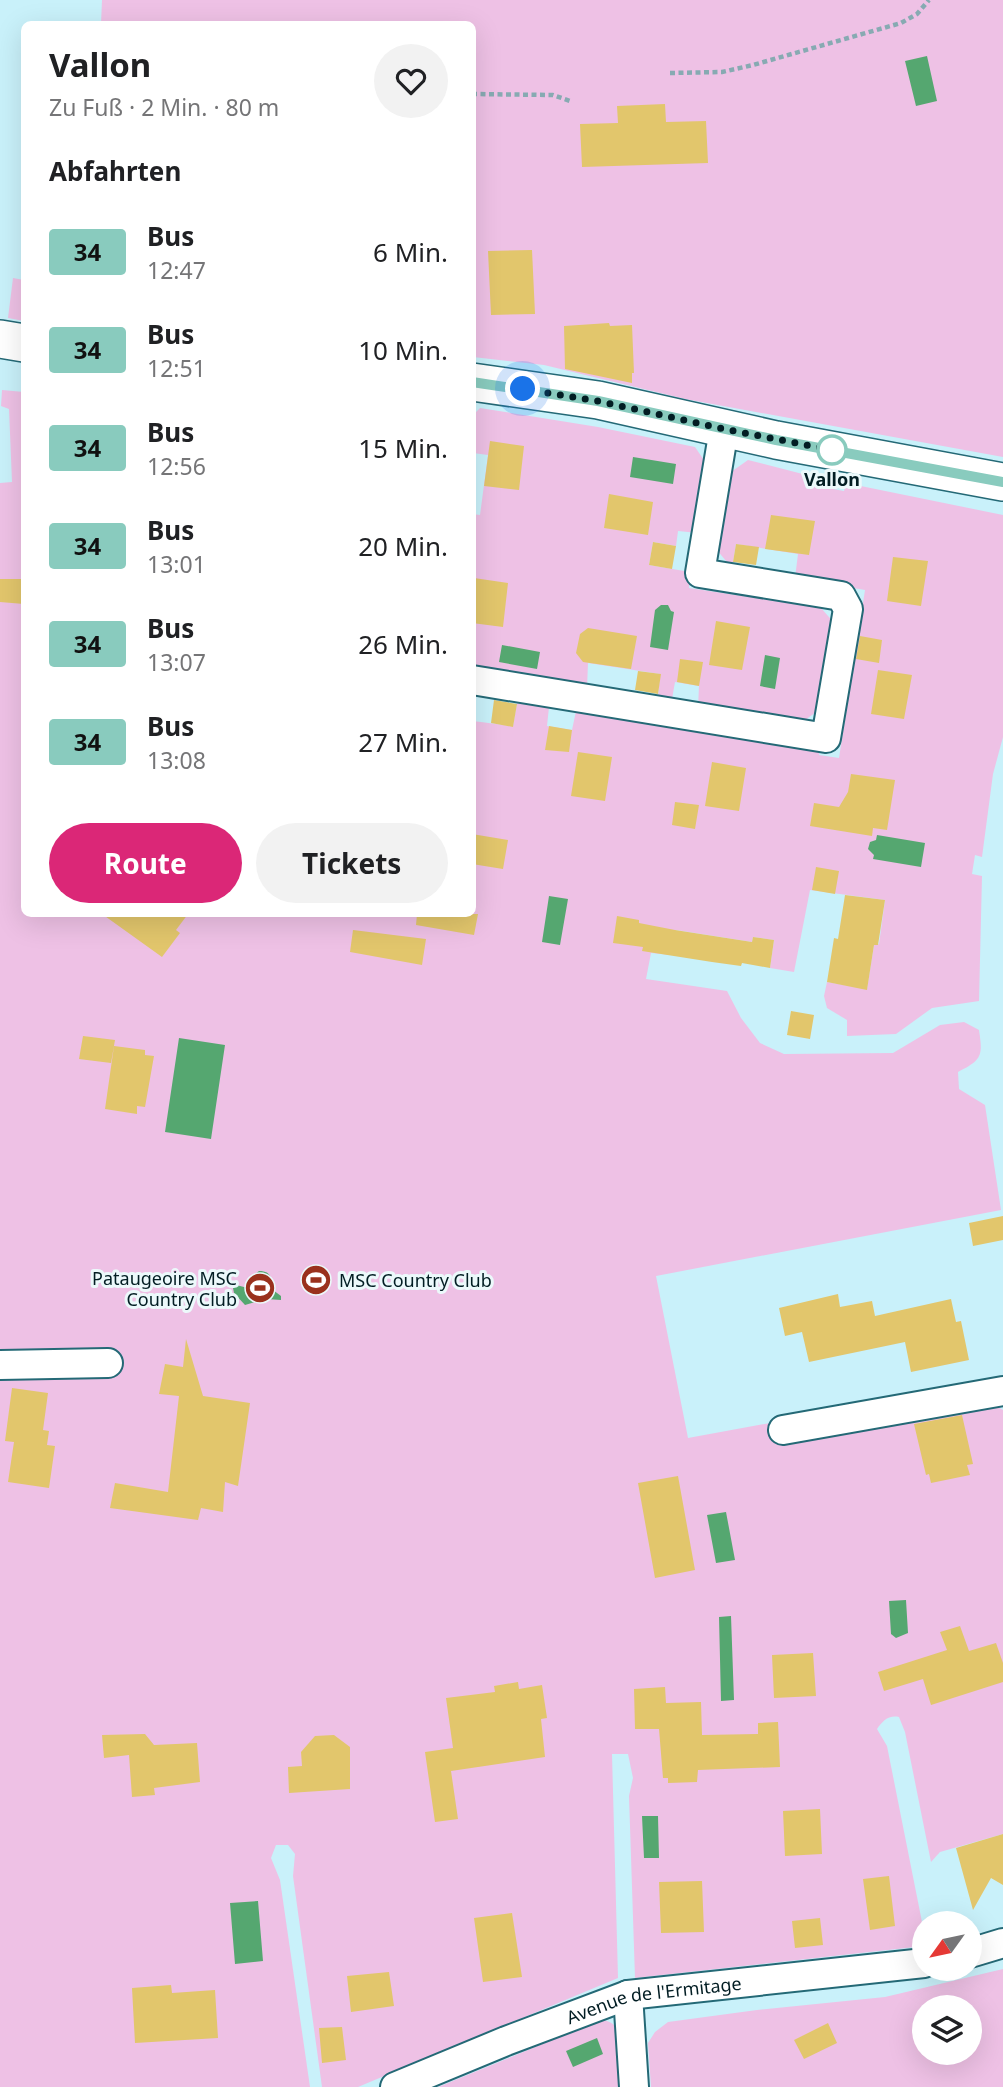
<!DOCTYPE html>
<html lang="de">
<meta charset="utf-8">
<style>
:root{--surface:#fff;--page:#f2f2f2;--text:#202124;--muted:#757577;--accent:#db2777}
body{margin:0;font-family:"Noto Sans",sans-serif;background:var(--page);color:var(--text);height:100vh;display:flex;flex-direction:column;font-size:26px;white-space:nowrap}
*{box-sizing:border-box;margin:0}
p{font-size:23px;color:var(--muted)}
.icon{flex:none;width:38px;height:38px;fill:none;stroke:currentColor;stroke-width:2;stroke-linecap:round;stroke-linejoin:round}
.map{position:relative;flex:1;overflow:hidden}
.drawer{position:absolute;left:21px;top:21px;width:455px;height:896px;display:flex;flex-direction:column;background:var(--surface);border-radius:10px;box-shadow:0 7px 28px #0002}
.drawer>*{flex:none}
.badge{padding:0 14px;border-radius:5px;font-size:24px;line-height:46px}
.needle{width:46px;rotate:237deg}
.tools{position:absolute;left:912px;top:1911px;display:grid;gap:14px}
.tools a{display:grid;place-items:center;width:70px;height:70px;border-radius:50%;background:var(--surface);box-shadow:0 7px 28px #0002;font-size:35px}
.you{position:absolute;width:35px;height:35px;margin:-18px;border:5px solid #fff;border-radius:50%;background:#1a73e8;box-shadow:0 0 0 10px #1a73e833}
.map>.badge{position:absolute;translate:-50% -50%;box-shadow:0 0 0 4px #fff}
h2{padding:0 28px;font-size:26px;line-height:63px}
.round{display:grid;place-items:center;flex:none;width:74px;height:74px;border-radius:37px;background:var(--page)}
.headline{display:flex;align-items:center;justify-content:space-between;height:119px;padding:0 28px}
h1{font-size:33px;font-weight:700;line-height:52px}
.action{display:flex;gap:14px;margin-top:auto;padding:14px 28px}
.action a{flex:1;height:80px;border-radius:42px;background:var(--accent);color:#fff;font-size:28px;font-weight:700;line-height:80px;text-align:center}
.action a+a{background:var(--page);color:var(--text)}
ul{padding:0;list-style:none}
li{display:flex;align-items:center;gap:21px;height:98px;padding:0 28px}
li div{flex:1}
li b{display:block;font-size:26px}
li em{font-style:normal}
li .badge{min-width:77px;font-weight:700;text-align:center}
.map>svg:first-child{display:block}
.green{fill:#eec1e5;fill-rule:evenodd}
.water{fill:#55a770}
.building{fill:#e2c66c}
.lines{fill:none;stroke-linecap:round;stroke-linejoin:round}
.minor-casing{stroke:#246976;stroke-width:32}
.major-casing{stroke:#246976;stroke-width:40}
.path{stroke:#87aab2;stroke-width:4.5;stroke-dasharray:5 3.5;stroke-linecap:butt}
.minor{stroke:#fff;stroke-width:28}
.major{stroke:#fff;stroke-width:37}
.line-casing{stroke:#fff;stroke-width:16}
.line{stroke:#89cbbe;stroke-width:10}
.walk{stroke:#021d23;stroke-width:7;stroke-dasharray:0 12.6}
.stop-dot{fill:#fff;stroke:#89cbbe;stroke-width:3.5}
.labels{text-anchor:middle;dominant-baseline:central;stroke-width:6;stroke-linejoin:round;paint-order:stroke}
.stop-label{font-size:18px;font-weight:bold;fill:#021d23;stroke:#ecf9fb}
.poi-label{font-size:18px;fill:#021d23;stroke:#ecf9fb;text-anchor:end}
.street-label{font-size:18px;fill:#021d23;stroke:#ecf9fb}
</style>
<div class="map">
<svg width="1003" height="2087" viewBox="0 0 1003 2087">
<rect width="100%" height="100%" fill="#c9f1fa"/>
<!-- green -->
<path class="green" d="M102,0H1003V457L685,399L544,365L473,357L472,24H101Z
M13,278L24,280V321L8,318Z
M2,390L24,392V914H472L473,721L513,726L517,703L549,707L547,726L572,730L576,711L820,748L819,755L839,758L865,590L795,578L798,554L736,544L732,568L716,549L731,472L748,460L822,479V487L844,491L846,483L1003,515V737L993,774L982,857L975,855L972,874L982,876L979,1001L932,1008L896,1034L847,1036V1020L827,1008L824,996L827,982L867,989L874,945L879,944L885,900L810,890L794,972L770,968L774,940L753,937L752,942L676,930L671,955L651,953L646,979L727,991L741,1018L760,1043L784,1054L893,1053L940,1025L964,1022L979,1030C983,1056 982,1060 958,1072L959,1089L985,1105L1001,1210L656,1276L688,1438L781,1421L992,1404L1003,1410V1834L940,1852L931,1862L905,1732L899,1717C888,1715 883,1721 877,1729L887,1746L924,1932V1946L635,1978L629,1796L633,1778L628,1754H612L618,1978L358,2087H322L293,1876L295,1854L288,1845H276L271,1858L280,1880L310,2087H0V483L12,482L9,409L1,406Z
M480,408L598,427L695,447L708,466L698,533L678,531L676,546L653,542L649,565L690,572L689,588L821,608L836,625L823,707L801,723L698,708L699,686L675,682L672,699L658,697L660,674L588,663L587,688L473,670L472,514L480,515L488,455L473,453V415Z
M1003,1969V2087H651L648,2043L655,2032L668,2022L757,2010L885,1997ZM924,2007H970V2053H924Z
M601,2020C611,2021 615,2024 619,2033L622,2087H438Z"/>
<!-- water -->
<path class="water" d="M927,56L937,101L916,106L905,61Z
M633,457L676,464L673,484L630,477Z
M661,605H668L671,611L674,612L668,650L650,647L655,610Z
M502,645L540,652L537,669L499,662Z
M765,655L780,658L775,689L760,686Z
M877,835L925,843L921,867L873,859L874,855L868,849L870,842L876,840Z
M549,896L568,899L560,945L542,942Z
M179,1038L225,1045L211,1139L165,1132Z
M259,1271C273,1271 271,1280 273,1290L281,1296V1300L266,1299L245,1305L234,1293L233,1288L236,1285L248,1288L251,1277Z
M726,1512L735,1560L716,1563L707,1515Z
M906,1600L908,1633L896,1638L891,1634L889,1601Z
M731,1616L734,1700L721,1701L719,1617Z
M642,1816H658L659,1858H644Z
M258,1901L263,1961L235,1964L230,1903Z
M597,2038L603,2054L573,2067L566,2051Z"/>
<!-- building -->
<path class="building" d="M665,104L666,122L706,121L708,163L582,167L580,124L618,123L617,106Z
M532,250L535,314L491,315L488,251Z
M609,323L610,326L632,325L634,373H632V383L565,369L564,326Z
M490,441L524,446L519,490L484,486Z
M609,494L653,502L648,535L604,528Z
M771,515L815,521L809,555L765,549Z
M653,542L676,546L672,569L649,565Z
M736,544L759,547L756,565L733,562Z
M893,557L928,561L921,606L887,601Z
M474,578L508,583L503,627L472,623Z
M0,579H24V604L0,602Z
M716,621L750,627L742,670L709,665Z
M588,628L637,636L631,669L583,662L576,653L580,634Z
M860,636L882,640L879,663L856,659Z
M680,659L703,662L699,686L677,682Z
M878,670L912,675L904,719L871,714Z
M638,671L661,674L658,694L635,690Z
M494,700L517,704L513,727L491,723Z
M549,726L572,730L569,752L545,750Z
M578,752L612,757L605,801L571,796Z
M712,762L746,768L739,811L705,806Z
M851,774L895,780L887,830L873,828L872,836L810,826L814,803L839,807L848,792Z
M675,802L699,805L695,829L672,825Z
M472,834L508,840L503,869L472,864Z
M816,867L839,871L835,894L812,890Z
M845,895L885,900L878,945H874L867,990L827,982L834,938L838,939Z
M102,914H188L176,930L180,933L162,957Z
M417,914H478L474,935L416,925Z
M617,916L639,920V923L675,930L752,942L753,937L774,940L770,968L742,963L741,966L712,962L642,951L643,947L613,943Z
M353,930L426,939L422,965L350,952Z
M791,1011L814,1015L810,1039L787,1035Z
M83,1036L115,1040L111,1063L79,1059Z
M114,1046L145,1050V1055L154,1056L145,1107L137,1106V1114L105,1109Z
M1003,1216V1240L973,1246L969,1223Z
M838,1294L840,1307L872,1301L875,1316L951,1299L956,1322L961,1321L969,1360L911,1372L905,1342L809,1362L802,1332L785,1336L779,1308Z
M186,1339L203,1396L250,1403L238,1486L225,1482L223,1512L201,1508L198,1520L110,1508L115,1483L168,1492L179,1396L159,1394L165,1364L183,1367Z
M12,1388L48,1393L43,1430L49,1431L47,1445L55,1446L49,1488L8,1482L14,1442L5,1441Z
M962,1415L973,1464L967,1465L970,1475L931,1483L929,1474L926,1475L914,1424Z
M678,1476L695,1570L655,1578L638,1483Z
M960,1626L969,1651L996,1643L1003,1663V1682L931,1705L923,1679L884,1691L878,1672L947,1650L940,1632Z
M813,1653L816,1696L774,1698L772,1655Z
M518,1682L519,1689L542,1685L547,1718L541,1719L545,1757L451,1771L458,1819L435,1822L425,1752L453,1748L446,1698L495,1692L494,1686Z
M665,1687L666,1703L701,1702L702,1735L758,1734V1723L778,1722L780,1767L698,1770L697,1782L668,1783V1778H663L659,1729H635L634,1689Z
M145,1734L154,1745L197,1743L200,1782L154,1788L155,1795L132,1797L129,1755L104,1758L102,1735Z
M334,1735L350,1747V1789L289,1793L288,1767L302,1766L301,1752L315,1736Z
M820,1809L822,1854L785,1856L783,1811Z
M1003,1834V1885L991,1878L973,1910L956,1848Z
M889,1876L895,1926L870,1930L863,1879Z
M702,1881L704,1932L661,1933L659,1882Z
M512,1913L522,1977L483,1982L474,1918Z
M820,1918L823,1945L795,1948L792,1921Z
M389,1972L394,2006L351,2012L347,1976Z
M171,1985L172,1993L215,1990L218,2038L135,2043L132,1988Z
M828,2023L837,2043L804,2059L794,2040Z
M342,2027L346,2060L322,2063L319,2028Z"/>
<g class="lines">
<!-- minor casing -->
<g class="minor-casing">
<g id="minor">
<path d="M472,680L826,738L848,609L841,596L700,573L724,429"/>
<path d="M0,1365L108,1363"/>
<path d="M783,1430L1003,1391"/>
<path d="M970,1953L1003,1943"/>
<path d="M628,1995L634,2087"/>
<path id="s1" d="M395,2087L506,2041L628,1995L924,1963"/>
</g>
</g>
<!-- major casing -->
<g class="major-casing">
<path id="major" d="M0,339L24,343
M472,382L598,400L776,440L1003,482"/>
</g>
<!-- path -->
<path class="path" d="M670,73L722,72L753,65L901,23L917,14L929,0
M472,94L553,95L570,101"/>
<!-- minor -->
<use href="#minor" class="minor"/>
<!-- major -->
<use href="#major" class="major"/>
</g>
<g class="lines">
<!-- line casing -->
<g class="line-casing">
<path id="line" d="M472,382L598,401L776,440L1003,482"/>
</g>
<!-- line -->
<use href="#line" class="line"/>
<!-- walk -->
<path class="walk" d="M523,389L598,401L724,429L832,450"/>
</g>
<!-- icons -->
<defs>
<g id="stadium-disc" transform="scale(1.575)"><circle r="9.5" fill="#9a311d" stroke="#ecf9fb"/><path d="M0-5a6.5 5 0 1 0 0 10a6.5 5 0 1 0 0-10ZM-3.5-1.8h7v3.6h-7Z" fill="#fff"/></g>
</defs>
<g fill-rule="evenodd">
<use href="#stadium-disc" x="316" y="1280"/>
<use href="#stadium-disc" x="260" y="1288"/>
</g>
<!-- markers -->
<circle class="stop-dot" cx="832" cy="450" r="14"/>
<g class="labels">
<!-- stop labels -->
<g class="stop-label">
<text x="832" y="479">Vallon</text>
</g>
<!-- poi labels -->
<g class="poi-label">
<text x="237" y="1278">Pataugeoire MSC<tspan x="237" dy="21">Country Club</tspan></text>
<text x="339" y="1280" text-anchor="start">MSC Country Club</text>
</g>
<!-- street labels -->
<g class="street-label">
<text stroke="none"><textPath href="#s1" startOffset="275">Avenue de l'Ermitage</textPath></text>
</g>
</g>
</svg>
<div class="tools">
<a><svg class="needle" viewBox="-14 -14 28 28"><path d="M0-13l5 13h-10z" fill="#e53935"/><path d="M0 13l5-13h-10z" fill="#757577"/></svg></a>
<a><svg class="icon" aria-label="layers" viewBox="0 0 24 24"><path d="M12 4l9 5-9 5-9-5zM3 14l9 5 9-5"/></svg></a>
</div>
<div class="you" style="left:523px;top:389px"></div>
<section class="drawer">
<div class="headline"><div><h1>Vallon</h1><p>Zu Fuß · 2 Min. · 80 m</p></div><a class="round"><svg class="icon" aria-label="heart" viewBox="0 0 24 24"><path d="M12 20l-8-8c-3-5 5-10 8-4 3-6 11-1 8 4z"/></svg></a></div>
<h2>Abfahrten</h2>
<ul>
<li><span class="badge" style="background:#89cbbe;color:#111">34</span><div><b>Bus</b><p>12:47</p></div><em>6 Min.</em></li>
<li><span class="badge" style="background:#89cbbe;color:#111">34</span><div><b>Bus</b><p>12:51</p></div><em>10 Min.</em></li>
<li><span class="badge" style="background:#89cbbe;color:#111">34</span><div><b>Bus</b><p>12:56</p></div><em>15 Min.</em></li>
<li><span class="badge" style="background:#89cbbe;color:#111">34</span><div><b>Bus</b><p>13:01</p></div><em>20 Min.</em></li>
<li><span class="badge" style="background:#89cbbe;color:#111">34</span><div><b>Bus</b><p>13:07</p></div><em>26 Min.</em></li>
<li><span class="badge" style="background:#89cbbe;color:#111">34</span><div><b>Bus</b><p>13:08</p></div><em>27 Min.</em></li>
</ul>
<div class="action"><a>Route</a><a>Tickets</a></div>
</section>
</div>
